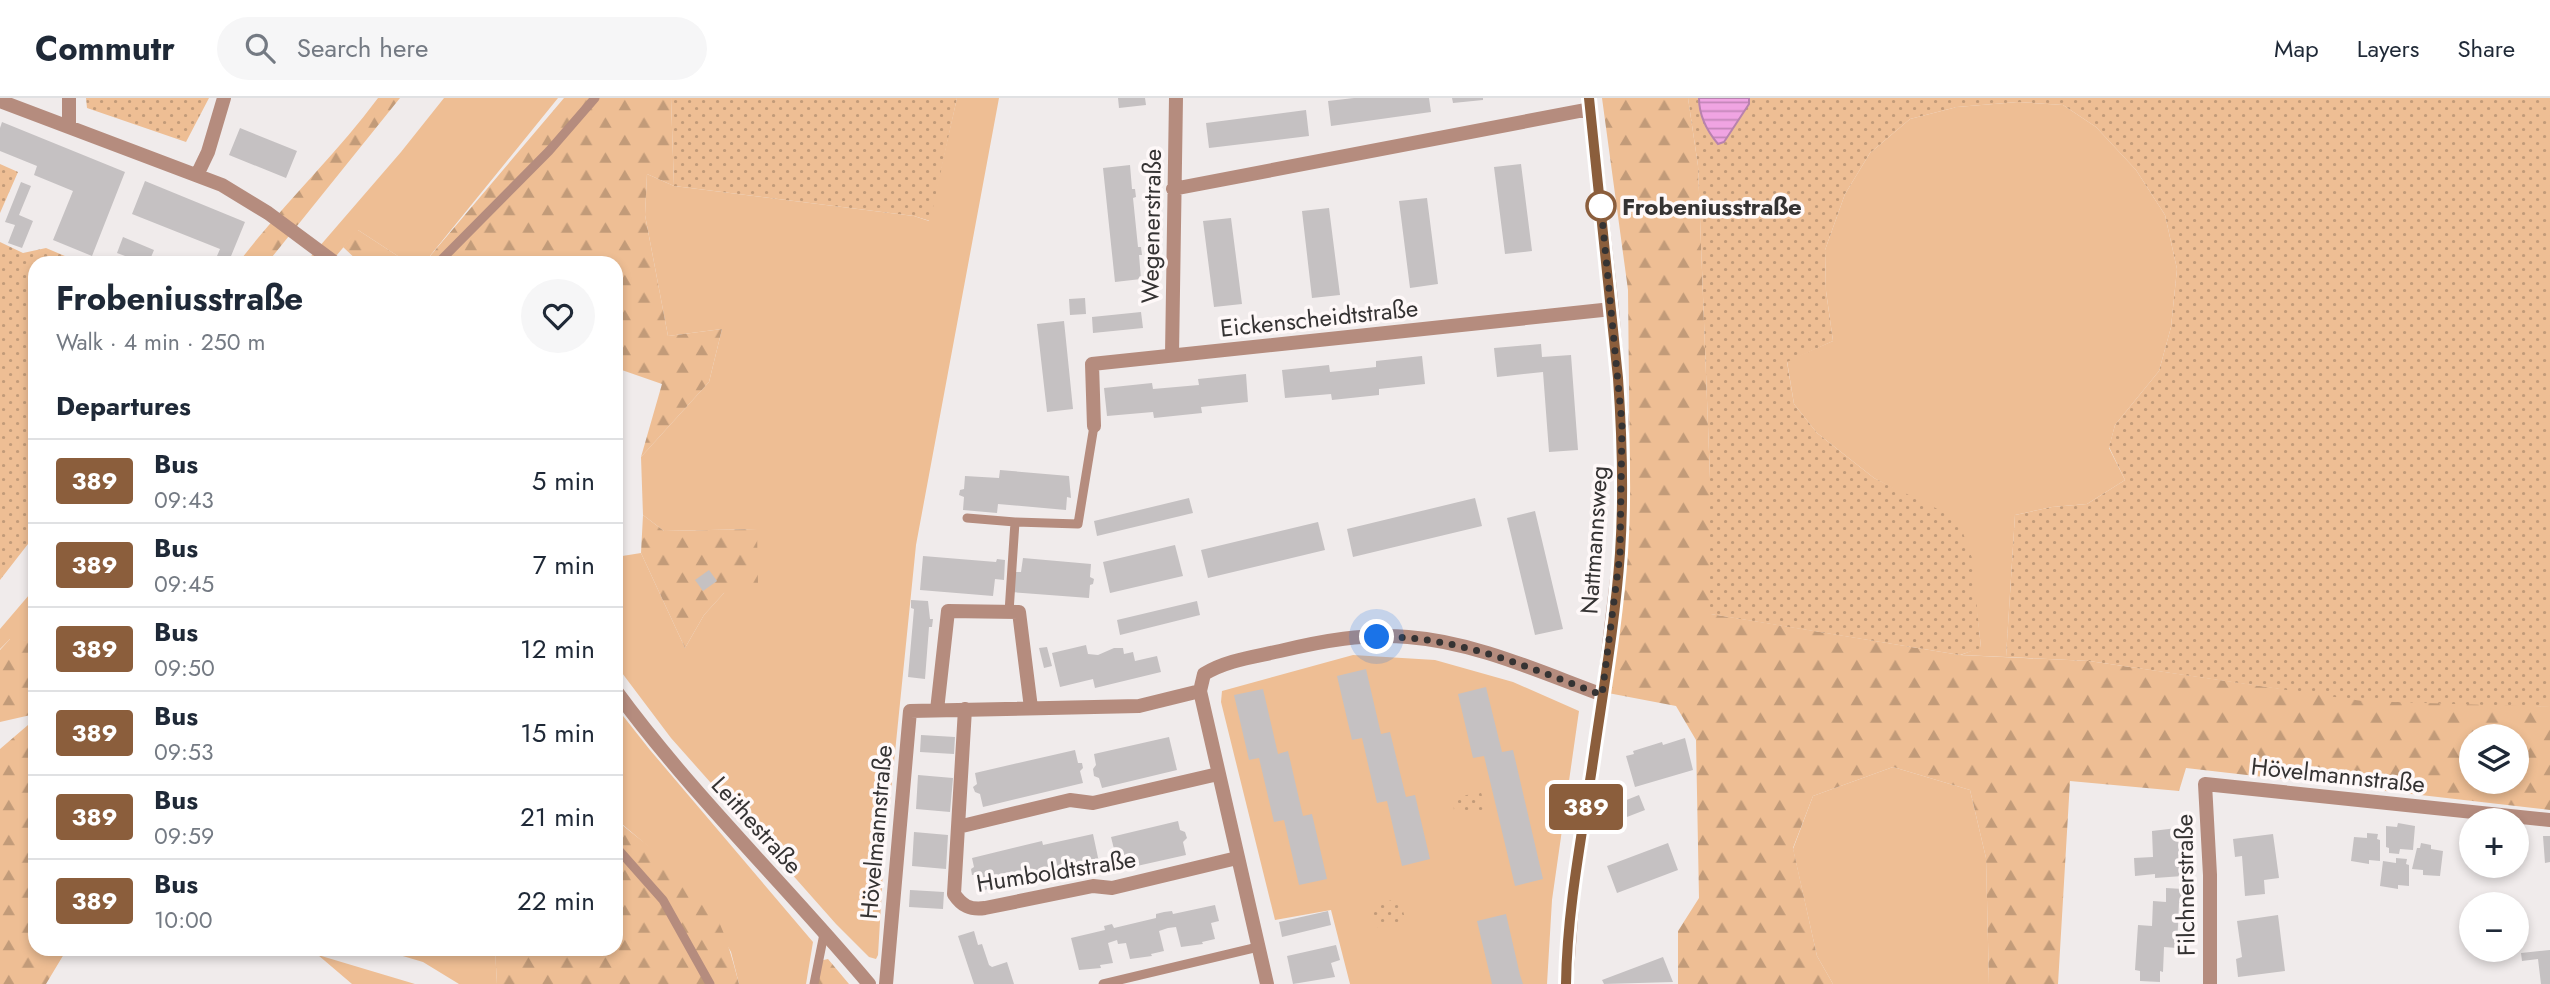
<!DOCTYPE html>
<meta charset="utf-8">
<style>
:root{--surface:#fff;--page:#f6f6f7;--text:#1f2937;--muted:#747a83;--line:#e0e1e3}
body{margin:0;font-family:Jost,sans-serif;background:var(--page);color:var(--text);height:100vh;display:flex;flex-direction:column;font-size:26px;white-space:nowrap}
*{box-sizing:border-box;margin:0}
p{font-size:23px;color:var(--muted)}
.icon{flex:none;width:38px;height:38px;fill:none;stroke:currentColor;stroke-width:2;stroke-linecap:round;stroke-linejoin:round}
.map{position:relative;flex:1;overflow:hidden}
.sheet{position:absolute;left:28px;top:158px;width:595px;height:700px;display:flex;flex-direction:column;background:var(--surface);border-radius:21px;box-shadow:0 4px 10px #0003}
.sheet>*{flex:none}
.badge{padding:0 14px;border-radius:5px;font-size:24px;line-height:46px}
.tools{position:absolute;left:2459px;top:626px;display:grid;gap:14px}
.tools a{display:grid;place-items:center;width:70px;height:70px;border-radius:50%;background:var(--surface);box-shadow:0 4px 10px #0003;font-size:35px}
.you{position:absolute;width:35px;height:35px;margin:-18px;border:5px solid #fff;border-radius:50%;background:#1a73e8;box-shadow:0 0 0 10px #1a73e833}
.map>.badge{position:absolute;translate:-50% -50%;box-shadow:0 0 0 4px #fff}
h2{padding:0 28px;font-size:26px;line-height:63px}
.round{display:grid;place-items:center;flex:none;width:74px;height:74px;border-radius:37px;background:var(--page)}
.head{display:flex;align-items:center;justify-content:space-between;height:119px;padding:0 28px}
h1{font-size:33px;font-weight:700;line-height:52px}
ul{padding:0;list-style:none}
li{display:flex;align-items:center;gap:21px;height:84px;padding:0 28px;border-top:2px solid var(--line)}
li div{flex:1}
li b{display:block;font-size:26px}
li em{font-style:normal}
li .badge{min-width:77px;font-weight:700;text-align:center}
header{display:flex;align-items:center;gap:42px;box-sizing:border-box;height:98px;padding:0 35px;background:var(--surface);border-bottom:2px solid var(--line)}
header strong{font-size:33px}
nav{display:flex;gap:38px;margin-inline-start:auto;font-size:24px}
.search{width:490px;height:63px;background:var(--page);display:flex;align-items:center;gap:18px;box-sizing:border-box;padding:0 24px;border-radius:38px;color:var(--muted);font-size:26px}
.map>svg:first-child{display:block}
.grass{fill:#eebe94}
.forest{fill:url(#forest-firs);fill-rule:evenodd}
.park{fill:url(#park-dots)}
.water{fill:url(#water-rules);stroke:#b882ae;stroke-width:2}
.building{fill:#c5c1c2}
.lines{fill:none;stroke-linecap:round;stroke-linejoin:round}
.lane{stroke:#b58c7e;stroke-width:9}
.street{stroke:#b58c7e;stroke-width:14}
.line-casing{stroke:#fff;stroke-width:16}
.line{stroke:#8b5e3c;stroke-width:10}
.walk{stroke:#353333;stroke-width:7;stroke-dasharray:0 12.6}
.stop-dot{fill:#fff;stroke:#8b5e3c;stroke-width:3.5}
.labels{text-anchor:middle;dominant-baseline:central;stroke-width:7;stroke-linejoin:round;paint-order:stroke}
.stop-label{font-size:24px;font-weight:bold;fill:#353333;stroke:#fef8f8;text-anchor:start}
.street-label{font-size:24px;fill:#353333;stroke:#fef8f8}
</style>
<header>
<strong>Commutr</strong>
<div class="search"><svg class="icon" aria-label="search" viewBox="0 0 24 24"><circle cx="10" cy="10" r="6"/><path d="M15 15l6 6"/></svg>Search here</div>
<nav><a>Map</a><a>Layers</a><a>Share</a></nav>
</header>
<div class="map">
<svg width="2550" height="886" viewBox="0 0 2550 886">
<defs>
<pattern id="forest-firs" width="22" height="20" patternUnits="userSpaceOnUse" patternTransform="scale(1.75)"><rect width="22" height="20" fill="#eebe94"/><path d="M5 1l3.5 6h-7zM16 11l3.5 6h-7z" fill="#c29b79"/></pattern>
<pattern id="park-dots" width="8" height="8" patternUnits="userSpaceOnUse" patternTransform="scale(1.75)"><rect width="8" height="8" fill="#eebe94"/><path d="M2 2h.1M6 6h.1" fill="none" stroke="#c29b79" stroke-width="1.8" stroke-linecap="round"/></pattern>
<pattern id="water-rules" width="6" height="5" patternUnits="userSpaceOnUse" patternTransform="scale(1.75)"><rect width="6" height="5" fill="#f0a4e2"/><path d="M0 2.5h6" fill="none" stroke="#c386b8"/></pattern>
</defs>
<rect width="100%" height="100%" fill="#f0ebeb"/>
<!-- grass -->
<path class="grass" d="M444,0H558L425,164H407L358,132L331,164H306L401,54Z
M957,0H999L916,447L883,773L878,857L876,861L869,859L836,826L671,640L616,567V459L641,455L685,550L704,517L724,495L757,431L664,433L643,417L641,359L709,284L722,231L668,238L645,117L647,76L674,88L914,118L929,123Z
M2018,4L2063,7L2096,29L2136,72L2165,117L2177,171L2171,229L2159,273L2115,327L2109,350L2125,382L2087,406L2052,409L2015,417L2006,559L1961,557L1981,549L1977,515L1908,398L1874,380L1817,335L1794,306L1787,263L1833,243L1826,193L1825,152L1845,96L1870,55L1910,21L1957,9Z
M35,490V544L10,541L0,551V531Z
M1353,557L1435,562L1513,584L1579,613L1552,802L1547,886H1350L1331,812L1275,822L1221,604L1222,593Z
M616,609L650,652L813,844L806,886H739L731,854L689,783L616,721Z
M1893,669L1970,692L1986,760L1989,886H1833L1817,858L1793,751L1813,698Z
M379,851H495L497,886H459L423,864Z
M318,857L415,886H352Z"/>
<!-- forest -->
<path class="forest" d="M378,0H400L268,164H239C282,107 335,58 378,0Z
M564,0H671L674,88L647,76L645,117L668,238L722,231L709,284L641,359L662,286L616,270V164H425Z
M1602,0H1688L1698,68L1710,380L1711,516L1960,557L2089,563L2282,591L2550,609V712L2186,670L2179,693L2070,683L2058,886H1989L1986,760L1970,692L1893,669L1813,698L1793,750L1817,858L1833,886H1678V833L1699,800L1696,642L1676,608L1608,595L1625,459L1630,385L1628,192ZM2471,639H2516V684H2471Z
M357,132H358L407,164H359L343,149Z
M643,417L664,433L757,431L758,487L724,495L704,517L685,550L641,455Z
M11,540L35,544V616L0,624V552Z
M35,621V850L67,851L46,886H0V651Z
M616,722C641,743 693,779 709,805C724,829 732,859 739,886H497L495,851L616,850Z
M828,861L849,886H815L819,863Z"/>
<!-- park -->
<path class="park" d="M86,0H209L186,44L87,10Z
M671,0H957L930,123L914,118L674,88Z
M1688,0H2550V609L2362,603L2089,563L2006,559L2015,417L2052,409L2087,406L2125,382L2109,349L2115,327L2159,273L2171,229L2177,171L2165,117L2136,72L2096,29L2063,7L2018,4L1957,9L1910,21L1870,55L1845,96L1825,152L1826,193L1833,243L1787,264L1794,306L1817,335L1874,380L1958,421L1972,460L1981,550L1960,557L1710,516V380L1698,68Z
M0,66L18,74L0,115Z
M0,144L23,155L46,150L79,164H35V437L0,482Z
M1481,694L1487,716L1454,713L1453,700Z
M1399,800L1406,823L1378,831L1371,808Z"/>
<!-- water -->
<path class="water" d="M1699,0H1749V6L1724,44L1718,46C1707,33 1699,17 1699,0Z"/>
<!-- building -->
<path class="building" d="M1118,0H1145L1146,7L1119,10Z
M1354,0H1429L1431,14L1331,28L1328,3Z
M1452,0H1483V2L1453,5Z
M1306,12L1309,38L1209,50L1206,25Z
M2,24L125,74L92,158L53,142L73,93L34,77L37,68L0,53V30Z
M240,30L297,53L286,80L229,57Z
M1521,66L1532,153L1505,156L1494,69Z
M1130,67L1132,91H1135L1136,99L1133,100L1138,149H1141L1142,157H1139L1141,181L1115,184L1103,70Z
M145,83L245,124L229,163L217,158L220,151L132,116Z
M21,84L31,88L19,117L33,123L22,150L8,145L15,127L5,124Z
M1427,100L1438,186L1410,190L1399,103Z
M1329,110L1340,197L1312,200L1302,113Z
M1231,120L1242,206L1214,209L1203,123Z
M123,139L154,152L149,164H141L117,155Z
M1085,200L1086,216L1070,217L1069,201Z
M1141,214L1143,230L1093,235L1092,219Z
M1064,223L1073,311L1047,314L1037,226Z
M1541,246L1542,259L1571,257L1578,352L1549,354L1543,274L1497,279L1494,250Z
M1422,258L1425,286L1379,291V297L1332,302L1331,296L1285,300L1282,272L1329,267L1330,274L1376,269V263Z
M1246,276L1248,304L1201,309L1202,315L1154,320L1153,314L1107,318L1104,290L1152,285L1153,291L1199,287L1198,281Z
M1000,372L1069,378L1071,400L1067,399L1066,412L998,406L997,415L963,412L964,399L959,397L960,392L964,391L965,378L999,380Z
M1189,400L1193,415L1097,438L1094,423Z
M1475,400L1482,428L1353,459L1347,431Z
M1535,413L1563,531L1535,537L1507,420Z
M1318,424L1325,452L1208,480L1201,452Z
M1175,447L1183,478L1110,495L1103,464Z
M923,458L996,464L997,461L1005,462L1004,482L995,481L993,498L920,492Z
M1023,460L1091,466L1090,479L1094,481L1093,486L1090,487L1089,500L1011,494L1013,474H1021Z
M709,472L717,483L703,493L695,482Z
M911,502L928,503L930,521H933L932,529H929L925,581L908,579L914,511L911,510Z
M1197,503L1200,517L1120,537L1117,522Z
M1086,547L1088,556L1098,557L1114,550H1123L1124,556L1133,554L1135,563L1157,558L1161,574L1095,590L1093,581L1060,589L1052,555Z
M1047,549L1052,568L1044,570L1039,550Z
M1366,571L1381,636L1390,634L1406,699L1415,697L1430,761L1402,768L1387,703L1377,705L1362,640L1352,642L1337,578Z
M1486,589L1502,654L1513,652L1543,781L1515,788L1484,658L1473,660L1458,596Z
M1263,591L1278,656L1288,653L1303,718L1312,716L1327,781L1299,787L1284,722L1274,724L1259,660L1249,662L1234,597Z
M921,637L955,639L954,656L920,654Z
M1169,639L1177,672L1102,690L1099,680L1094,678L1093,671L1096,667L1094,656Z
M1685,640L1693,672L1635,689L1626,658L1634,656L1633,653L1662,644L1663,647Z
M1075,652L1078,665H1082L1083,670L1080,673L1083,685L983,709L980,696L975,694L973,689L977,686L975,675Z
M918,677L953,680L950,714L916,711Z
M1639,697L1645,712L1614,724L1609,709Z
M1178,723L1180,732L1185,734L1187,740L1183,744L1186,757L1119,772L1116,759L1112,758L1111,753L1114,751L1111,739Z
M2398,725L2415,728L2413,752L2400,751L2399,756L2389,755V750L2386,749V728L2397,729Z
M2177,730L2183,778L2155,780V776L2135,778L2134,760L2153,759L2152,733Z
M914,734L948,737L946,771L912,768Z
M2367,735L2378,736L2377,741L2380,742V763L2369,762V766L2351,763L2354,739L2367,740Z
M1093,736L1100,769L1050,781L1049,777L980,793L976,777H972L971,771L974,769L972,760L1042,743L1043,747Z
M2273,736L2279,780L2264,782L2265,796L2245,798L2242,758L2235,759L2233,741Z
M2543,738H2550V764L2545,765Z
M1668,745L1678,772L1617,795L1607,768Z
M2421,745L2431,747V751L2443,753L2440,778L2423,777V772L2412,771L2417,750H2420Z
M2396,760L2407,761L2406,766L2409,767V788L2398,787V791L2380,788L2383,763L2396,765Z
M2166,790L2183,791L2182,805H2179L2177,850L2164,849L2163,874L2160,873V884L2140,883V873L2135,872L2138,827L2152,828L2153,803L2166,804Z
M910,792L944,794L943,811L909,809Z
M1215,807L1219,823L1211,825L1215,841L1202,844L1203,846L1181,849L1176,829L1168,830L1159,833L1164,853L1151,856L1152,858L1130,861L1126,845L1118,846L1117,842L1108,845L1113,865L1100,867L1101,870L1079,872L1071,840L1105,832L1104,828L1112,826L1114,830L1156,820V816L1164,814L1172,813L1173,816Z
M1328,813L1331,827L1282,839L1279,824Z
M1506,816L1520,877L1523,886H1492L1477,823Z
M2278,817L2285,873L2238,879L2236,861L2242,859L2237,823Z
M974,833L978,847L982,846L989,867L992,869L1007,864L1014,886H974L958,838Z
M1336,847L1340,862L1331,865L1335,879L1293,886L1287,858Z
M2550,852V886H2541L2538,861L2522,863L2521,855Z
M1663,859L1673,884L1604,886L1602,882Z"/>
<g class="lines">
<!-- lane -->
<path class="lane" d="M439,164L549,53L595,0
M967,420L1015,424L1078,426L1094,328
M1009,514L1015,424
M616,749L663,802L710,886
M814,886L824,836
M1103,886L1258,849"/>
<!-- street -->
<path class="street" d="M0,3L222,87L268,115L334,164
M69,28V0
M197,77L208,54L224,0
M1173,91L1590,11
M1172,257L1176,0
M1094,328L1092,266L1612,211
M616,593C693,698 786,787 869,886
M965,611L954,796C962,808 970,812 985,810L1093,788L1112,790L1237,760
M937,612L948,513L1019,514L1031,610
M958,729L1070,702L1093,705L1218,676
M886,886L910,613L1139,608L1200,593
M1267,886L1200,593L1204,576C1227,562 1254,559 1280,553C1322,543 1365,535 1408,539C1475,544 1540,574 1603,597
M1566,886L1573,795L1603,597L1620,456L1622,407V326L1612,211L1589,0
M2210,886V777L2205,686L2550,722"/>
</g>
<g class="lines">
<!-- line casing -->
<g class="line-casing">
<path id="line" d="M1566,886C1567,814 1581,742 1592,670C1602,599 1615,527 1620,455C1624,397 1622,338 1618,280L1589,0"/>
</g>
<!-- line -->
<use href="#line" class="line"/>
<!-- walk -->
<path class="walk" d="M1377,539C1457,537 1529,570 1602,597L1620,456L1622,326L1601,108"/>
</g>
<!-- markers -->
<circle class="stop-dot" cx="1601" cy="108" r="14"/>
<g class="labels">
<!-- stop labels -->
<g class="stop-label">
<text x="1622" y="108">Frobeniusstraße</text>
</g>
<!-- street labels -->
<g class="street-label">
<text transform="translate(1151 128) rotate(-89)">Wegenerstraße</text>
<text transform="translate(1319 220) rotate(-6)">Eickenscheidtstraße</text>
<text transform="translate(1594 442) rotate(-86)">Nattmannsweg</text>
<text transform="translate(2338 677) rotate(6)">Hövelmannstraße</text>
<text transform="translate(757 727) rotate(48)">Leithestraße</text>
<text transform="translate(876 734) rotate(-85)">Hövelmannstraße</text>
<text transform="translate(1056 773) rotate(-9)">Humboldtstraße</text>
<text transform="translate(2185 787) rotate(-91)">Filchnerstraße</text>
</g>
</g>
</svg>
<div class="tools">
<a><svg class="icon" aria-label="layers" viewBox="0 0 24 24"><path d="M12 4l9 5-9 5-9-5zM3 14l9 5 9-5"/></svg></a>
<a>+</a>
<a>−</a>
</div>
<div class="you" style="left:1377px;top:539px"></div>
<b class="badge" style="left:1586px;top:709px;background:#8b5e3c;color:#fff">389</b>
<section class="sheet">
<div class="head"><div><h1>Frobeniusstraße</h1><p>Walk · 4 min · 250 m</p></div><a class="round"><svg class="icon" aria-label="heart" viewBox="0 0 24 24"><path d="M12 20l-8-8c-3-5 5-10 8-4 3-6 11-1 8 4z"/></svg></a></div>
<h2>Departures</h2>
<ul>
<li><span class="badge" style="background:#8b5e3c;color:#fff">389</span><div><b>Bus</b><p>09:43</p></div><em>5 min</em></li>
<li><span class="badge" style="background:#8b5e3c;color:#fff">389</span><div><b>Bus</b><p>09:45</p></div><em>7 min</em></li>
<li><span class="badge" style="background:#8b5e3c;color:#fff">389</span><div><b>Bus</b><p>09:50</p></div><em>12 min</em></li>
<li><span class="badge" style="background:#8b5e3c;color:#fff">389</span><div><b>Bus</b><p>09:53</p></div><em>15 min</em></li>
<li><span class="badge" style="background:#8b5e3c;color:#fff">389</span><div><b>Bus</b><p>09:59</p></div><em>21 min</em></li>
<li><span class="badge" style="background:#8b5e3c;color:#fff">389</span><div><b>Bus</b><p>10:00</p></div><em>22 min</em></li>
</ul>
</section>
</div>
